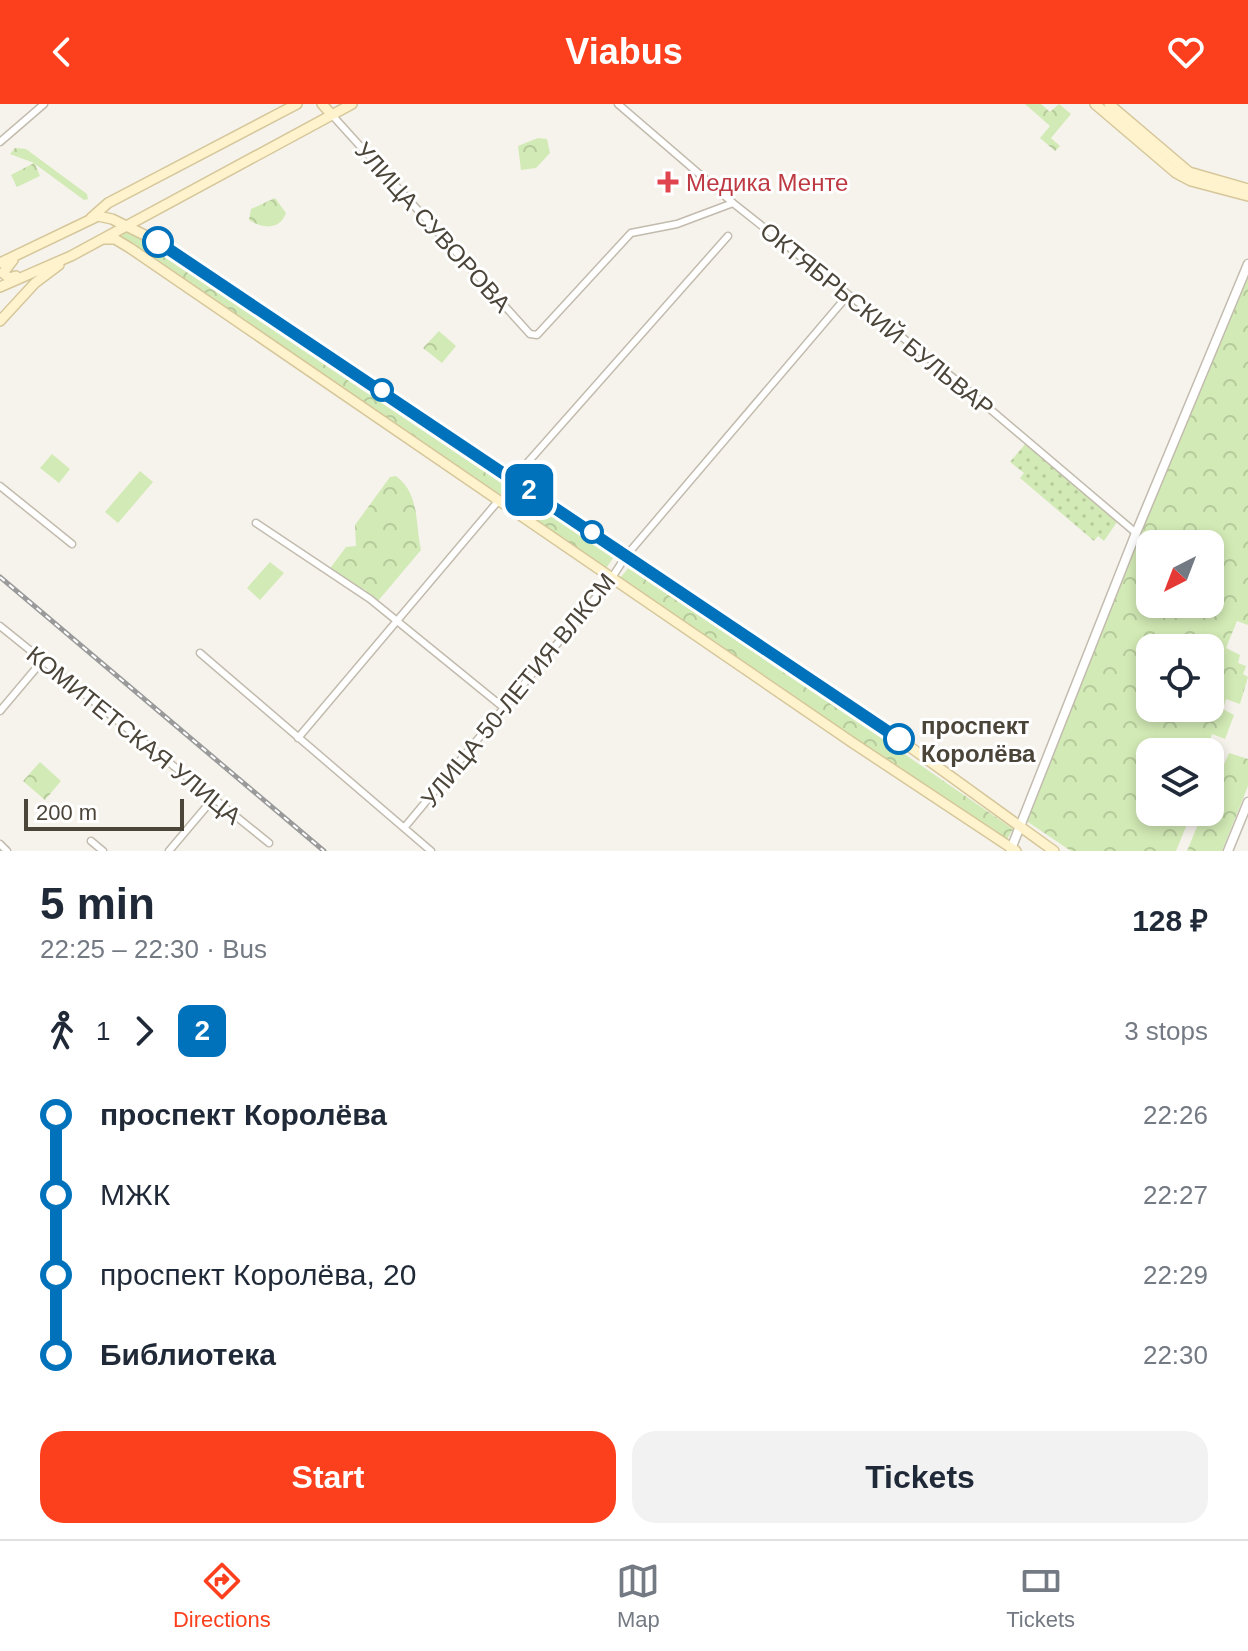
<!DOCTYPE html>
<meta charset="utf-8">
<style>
:root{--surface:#fff;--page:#f2f2f3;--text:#1f2937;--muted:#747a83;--line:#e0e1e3;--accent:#fc3f1d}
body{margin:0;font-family:Helvetica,sans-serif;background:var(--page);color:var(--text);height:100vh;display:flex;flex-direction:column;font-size:30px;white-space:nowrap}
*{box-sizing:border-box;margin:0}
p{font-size:26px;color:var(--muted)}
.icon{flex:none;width:44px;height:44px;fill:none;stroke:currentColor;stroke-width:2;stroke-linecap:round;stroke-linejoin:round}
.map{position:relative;height:747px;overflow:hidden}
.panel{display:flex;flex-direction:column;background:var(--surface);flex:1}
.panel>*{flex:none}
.badge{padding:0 16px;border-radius:12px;font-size:28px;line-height:52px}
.needle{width:52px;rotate:222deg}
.buttons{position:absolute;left:1136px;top:426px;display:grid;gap:16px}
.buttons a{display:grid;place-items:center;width:88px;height:88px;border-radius:16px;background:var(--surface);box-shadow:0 4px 12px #0003;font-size:40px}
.scale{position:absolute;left:24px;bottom:20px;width:160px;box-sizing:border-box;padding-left:8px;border:4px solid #4b4439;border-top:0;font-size:22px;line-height:28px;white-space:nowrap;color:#4b4439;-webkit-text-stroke:6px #fff;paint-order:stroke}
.map>.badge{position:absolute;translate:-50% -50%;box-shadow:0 0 0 4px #fff}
.legs{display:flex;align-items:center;gap:12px;height:88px;padding:0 40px;font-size:26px}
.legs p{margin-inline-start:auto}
.summary{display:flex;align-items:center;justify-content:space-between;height:136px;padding:0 40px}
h1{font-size:44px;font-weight:700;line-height:60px}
.action{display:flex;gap:16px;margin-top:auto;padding:16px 40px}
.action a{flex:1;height:92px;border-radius:24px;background:var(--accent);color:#fff;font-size:32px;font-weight:700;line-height:92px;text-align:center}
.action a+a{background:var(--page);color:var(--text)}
ul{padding:0 40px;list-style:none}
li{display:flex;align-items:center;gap:28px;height:80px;font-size:30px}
li i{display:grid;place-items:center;width:12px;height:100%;margin:0 10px;background:currentColor}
li i::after{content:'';width:20px;height:20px;margin:-10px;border:6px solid;border-radius:50%;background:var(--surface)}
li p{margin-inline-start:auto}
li:first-child i{background:linear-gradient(#0000 50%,currentColor 0)}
li:last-child i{background:linear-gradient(currentColor 50%,#0000 0)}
header{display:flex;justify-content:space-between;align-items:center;height:104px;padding:0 40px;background:var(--accent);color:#fff;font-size:36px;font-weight:700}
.tabs{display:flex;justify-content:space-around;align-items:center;height:112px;border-top:2px solid var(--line);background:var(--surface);font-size:22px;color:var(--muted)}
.tabs a{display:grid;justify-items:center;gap:4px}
.tabs .active{color:var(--accent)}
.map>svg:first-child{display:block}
.grass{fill:url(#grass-dots)}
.forest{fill:url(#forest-crowns);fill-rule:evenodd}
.garden{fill:#d2eab5}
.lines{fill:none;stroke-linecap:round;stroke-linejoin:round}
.minor-casing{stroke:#c2bbae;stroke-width:9}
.tertiary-casing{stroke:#c2bbae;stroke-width:11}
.secondary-casing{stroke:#d6c79b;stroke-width:12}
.minor{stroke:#fff;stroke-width:6}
.tertiary{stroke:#fff;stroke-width:8}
.secondary{stroke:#fff3cd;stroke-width:9}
.rail-casing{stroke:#9a9a9a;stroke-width:5}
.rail{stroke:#fff;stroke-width:2;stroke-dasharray:6;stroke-linecap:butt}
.line-1-casing{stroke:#fff;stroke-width:18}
.line-1{stroke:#0072bc;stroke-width:12}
.health-dot{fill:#e0444e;stroke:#fff;stroke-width:3}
.stop-1-dot{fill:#fff;stroke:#0072bc;stroke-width:4}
.labels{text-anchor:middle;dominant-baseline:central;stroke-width:6;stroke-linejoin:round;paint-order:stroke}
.health-label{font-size:24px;fill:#be3a42;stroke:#fff;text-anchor:start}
.street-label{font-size:24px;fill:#4b4439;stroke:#fff}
.stop-label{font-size:24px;font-weight:bold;fill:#4b4439;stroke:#fff;text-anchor:start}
</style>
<header><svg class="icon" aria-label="back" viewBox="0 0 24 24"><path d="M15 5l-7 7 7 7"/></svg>Viabus<svg class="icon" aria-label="heart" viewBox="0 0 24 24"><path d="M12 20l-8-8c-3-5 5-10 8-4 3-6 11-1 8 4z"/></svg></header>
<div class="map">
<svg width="1248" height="747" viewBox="0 0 1248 747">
<defs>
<pattern id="grass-dots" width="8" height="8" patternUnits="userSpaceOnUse" patternTransform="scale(2)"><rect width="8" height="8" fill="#d2eab5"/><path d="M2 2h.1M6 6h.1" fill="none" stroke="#b6ca9c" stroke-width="1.8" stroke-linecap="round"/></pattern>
<pattern id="forest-crowns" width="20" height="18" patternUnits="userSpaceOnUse" patternTransform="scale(2)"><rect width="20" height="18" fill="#d2eab5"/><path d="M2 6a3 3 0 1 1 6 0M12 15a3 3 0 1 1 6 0" fill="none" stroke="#b6ca9c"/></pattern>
</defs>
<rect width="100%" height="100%" fill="#f6f3ec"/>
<!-- grass -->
<path class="grass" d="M1026,339L1117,418L1104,437L1098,432L1094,437L1020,374L1024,369L1010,358Z"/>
<!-- forest -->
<path class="forest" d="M1025,0H1041L1050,8L1059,0L1071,10L1051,34L1060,42L1055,47L1040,34L1050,22Z
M538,34L547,35L550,49L536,64L521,66L518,42Z
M15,44L26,45L87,90L88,95L84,96L35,60L40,72L17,83L11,71L34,59L10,50Z
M275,94L286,109C280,126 263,125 249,116L251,105Z
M125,127L166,147L615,451L605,466L117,131Z
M1248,171V521L1237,517L1226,544L1240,551L1238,559L1246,562L1243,570L1248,573L1240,600L1226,595L1223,605L1234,611L1225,635L1212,630L1209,639L1221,645L1210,667V648H1150V708H1192L1176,747H1071L1025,716L1148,408ZM1150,440H1210V500H1150ZM1150,544H1210V604H1150Z
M439,227L456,242L442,259L423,244Z
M396,372C420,390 415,419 421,446L378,497L368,495L366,486L332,474L331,463L346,443L356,442L355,421L390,373Z
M631,461L1013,725L1006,737L620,474Z
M1229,649L1248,655V682L1222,747H1187L1203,708H1210V693Z
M40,658L61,677L45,696L23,677Z"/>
<!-- garden -->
<path class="garden" d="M52,350L70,365L59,379L40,364Z
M140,367L153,378L118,419L105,408Z
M270,458L284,469L260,496L247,484Z"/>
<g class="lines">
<!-- minor casing -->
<g class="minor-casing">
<path id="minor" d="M618,0L733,99L951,272L1136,429
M332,11L530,230L537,231L631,129L677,120L733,99
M0,38L44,0
M513,375L728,132
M0,382L72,440
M256,419L370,495L504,604
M0,522L269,739
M200,549L431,747
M0,607L43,556
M298,634L499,396
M404,724L611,475L626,452L848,191
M91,737L103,747
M0,740L7,747
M169,747L212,696"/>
</g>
<!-- tertiary casing -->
<g class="tertiary-casing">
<path id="tertiary" d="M1011,745L1136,429L1248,160
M1228,747L1248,698"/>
</g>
<!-- secondary casing -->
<g class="secondary-casing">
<path id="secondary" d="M322,0L332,11
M1095,0L1176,69L1191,77L1248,92
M1109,0L1189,68L1248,85
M91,114L108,99L297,0
M103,135H115L130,144L853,639L1016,747
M13,156L3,169L9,174L16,172
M0,159L98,112L112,115L171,144L899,635L1054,747
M0,183L71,152L352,0
M0,217L35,179L59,161"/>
</g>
<!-- minor -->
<use href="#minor" class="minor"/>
<!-- tertiary -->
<use href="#tertiary" class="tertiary"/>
<!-- secondary -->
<use href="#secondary" class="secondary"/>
<!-- rail casing -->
<g class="rail-casing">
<path id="rail" d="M0,473L324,747"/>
</g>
<!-- rail -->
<use href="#rail" class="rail"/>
</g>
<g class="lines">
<!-- line-1 casing -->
<g class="line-1-casing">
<path id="line-1" d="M158,138L899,635"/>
</g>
<!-- line-1 -->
<use href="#line-1" class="line-1"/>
</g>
<!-- markers -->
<path class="health-dot" d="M664 66h8v8h8v8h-8v8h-8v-8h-8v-8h8z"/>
<g class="stop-1-dot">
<circle cx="158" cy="138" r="14"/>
<circle cx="382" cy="286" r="10"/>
<circle cx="592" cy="428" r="10"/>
<circle cx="899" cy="635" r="14"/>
</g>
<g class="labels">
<!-- health labels -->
<g class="health-label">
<text x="686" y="78">Медика Менте</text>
</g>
<!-- street labels -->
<g class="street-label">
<text transform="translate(433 123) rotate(48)">УЛИЦА СУВОРОВА</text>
<text transform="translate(877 215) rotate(39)">ОКТЯБРЬСКИЙ БУЛЬВАР</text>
<text transform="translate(518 586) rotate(-51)">УЛИЦА 50-ЛЕТИЯ ВЛКСМ</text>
<text transform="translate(134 631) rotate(39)">КОМИТЕТСКАЯ УЛИЦА</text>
</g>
<!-- stop labels -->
<g class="stop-label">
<text x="921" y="621">проспект<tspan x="921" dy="28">Королёва</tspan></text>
</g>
</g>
</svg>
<div class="buttons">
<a><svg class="needle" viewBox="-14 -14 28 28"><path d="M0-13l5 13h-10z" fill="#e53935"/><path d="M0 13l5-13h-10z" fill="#747a83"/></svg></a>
<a><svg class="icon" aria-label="locate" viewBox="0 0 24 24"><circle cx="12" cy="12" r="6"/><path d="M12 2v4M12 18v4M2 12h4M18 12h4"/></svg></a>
<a><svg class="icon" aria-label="layers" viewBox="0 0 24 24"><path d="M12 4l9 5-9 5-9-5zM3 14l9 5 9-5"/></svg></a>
</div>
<div class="scale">200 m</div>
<b class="badge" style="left:529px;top:386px;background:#0072bc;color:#fff">2</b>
</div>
<section class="panel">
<div class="summary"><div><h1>5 min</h1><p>22:25 – 22:30 · Bus</p></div><b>128 ₽</b></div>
<div class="legs"><svg class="icon" aria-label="walk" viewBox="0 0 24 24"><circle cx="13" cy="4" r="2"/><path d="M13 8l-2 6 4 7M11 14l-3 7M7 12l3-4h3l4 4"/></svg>1<svg class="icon" aria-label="forward" viewBox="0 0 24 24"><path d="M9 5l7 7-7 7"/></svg><b class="badge" style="background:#0072bc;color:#fff">2</b><p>3 stops</p></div>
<ul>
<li><i style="color:#0072bc"></i><b>проспект Королёва</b><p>22:26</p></li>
<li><i style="color:#0072bc"></i><span>МЖК</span><p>22:27</p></li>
<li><i style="color:#0072bc"></i><span>проспект Королёва, 20</span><p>22:29</p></li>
<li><i style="color:#0072bc"></i><b>Библиотека</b><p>22:30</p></li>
</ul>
<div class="action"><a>Start</a><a>Tickets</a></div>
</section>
<nav class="tabs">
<a class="active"><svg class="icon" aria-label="directions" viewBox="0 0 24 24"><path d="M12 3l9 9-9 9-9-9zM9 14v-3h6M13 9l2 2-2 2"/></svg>Directions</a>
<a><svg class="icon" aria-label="map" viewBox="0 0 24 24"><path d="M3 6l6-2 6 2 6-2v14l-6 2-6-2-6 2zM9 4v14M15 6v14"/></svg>Map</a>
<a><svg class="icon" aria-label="tickets" viewBox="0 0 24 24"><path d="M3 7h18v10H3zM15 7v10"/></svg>Tickets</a>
</nav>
